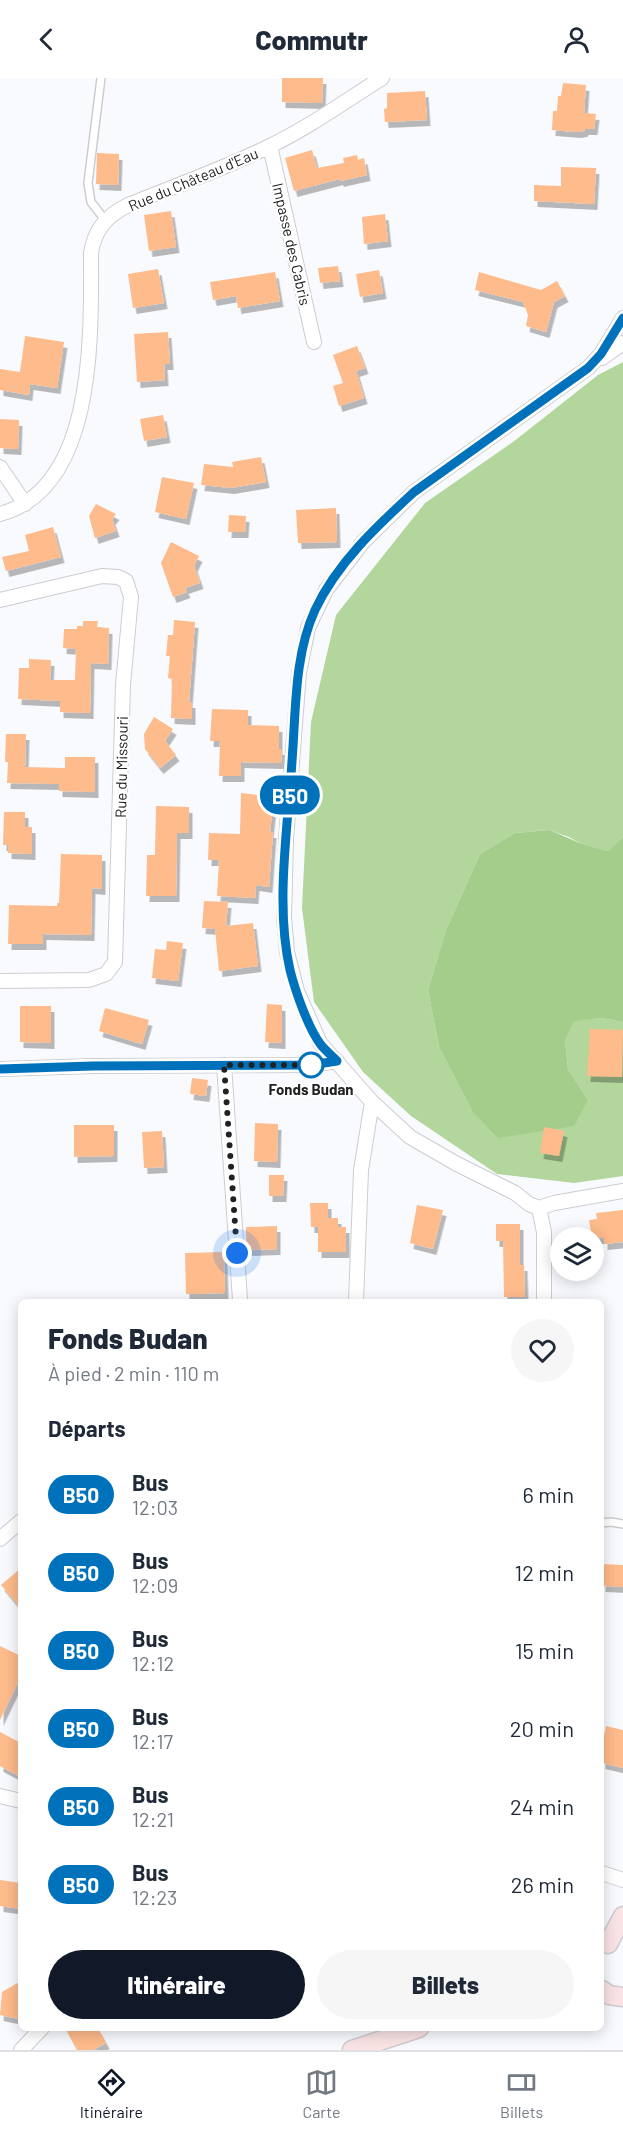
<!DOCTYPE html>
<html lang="fr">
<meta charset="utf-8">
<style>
:root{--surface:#fff;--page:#f6f6f7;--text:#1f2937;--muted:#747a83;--line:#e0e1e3;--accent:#111827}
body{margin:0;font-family:Barlow,sans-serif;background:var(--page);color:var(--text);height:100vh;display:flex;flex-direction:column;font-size:22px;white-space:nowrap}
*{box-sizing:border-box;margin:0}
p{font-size:20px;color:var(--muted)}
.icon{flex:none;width:33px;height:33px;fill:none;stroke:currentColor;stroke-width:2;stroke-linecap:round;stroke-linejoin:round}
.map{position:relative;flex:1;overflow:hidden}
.side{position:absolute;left:18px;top:1221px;width:586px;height:732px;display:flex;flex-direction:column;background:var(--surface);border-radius:9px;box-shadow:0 3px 15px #0003}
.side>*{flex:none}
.badge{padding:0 12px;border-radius:20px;font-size:21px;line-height:39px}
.buttons{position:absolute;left:550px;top:1149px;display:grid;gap:12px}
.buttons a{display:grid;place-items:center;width:54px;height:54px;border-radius:50%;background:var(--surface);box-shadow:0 3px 15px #0003;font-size:30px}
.you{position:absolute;width:30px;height:30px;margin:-15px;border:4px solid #fff;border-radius:50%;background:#1a73e8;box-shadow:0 0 0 9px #1a73e833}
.map>.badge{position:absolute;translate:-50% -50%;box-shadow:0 0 0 3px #fff}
h2{padding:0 30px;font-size:22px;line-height:54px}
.round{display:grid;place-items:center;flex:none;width:63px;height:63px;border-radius:32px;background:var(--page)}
.overview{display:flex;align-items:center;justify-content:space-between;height:102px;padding:0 30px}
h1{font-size:28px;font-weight:800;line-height:45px}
.cta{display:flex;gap:12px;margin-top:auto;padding:12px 30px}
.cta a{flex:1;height:69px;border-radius:36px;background:var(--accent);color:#fff;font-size:24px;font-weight:800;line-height:69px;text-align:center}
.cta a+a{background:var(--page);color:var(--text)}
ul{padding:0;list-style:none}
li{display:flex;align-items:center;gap:18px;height:78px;padding:0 30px}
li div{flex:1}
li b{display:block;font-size:22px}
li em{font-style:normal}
li .badge{min-width:66px;font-weight:700;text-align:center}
header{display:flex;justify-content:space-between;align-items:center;height:78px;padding:0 30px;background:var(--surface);font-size:27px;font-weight:800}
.menu{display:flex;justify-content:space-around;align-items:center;height:84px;border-top:2px solid var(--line);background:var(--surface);font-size:16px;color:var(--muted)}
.menu a{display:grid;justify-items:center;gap:3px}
.menu .active{color:var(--accent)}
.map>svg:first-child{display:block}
.green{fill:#b3d69c}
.forest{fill:#a4cc8a}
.building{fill:#febb8b;filter:url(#shadow)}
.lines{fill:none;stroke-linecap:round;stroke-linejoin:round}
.lane-casing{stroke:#cdcdd1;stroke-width:10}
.street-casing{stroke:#cdcdd1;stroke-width:16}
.secondary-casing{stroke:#cdcdd1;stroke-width:21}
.lane{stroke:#fff;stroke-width:7}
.street{stroke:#fff;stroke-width:14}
.secondary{stroke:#fae3e4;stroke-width:18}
.line-casing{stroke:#fff;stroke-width:14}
.line{stroke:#0072bc;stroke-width:9}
.walk{stroke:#202122;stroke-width:6;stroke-dasharray:0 10.8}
.stop-dot{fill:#fff;stroke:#0072bc;stroke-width:3}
.labels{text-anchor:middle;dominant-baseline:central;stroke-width:4.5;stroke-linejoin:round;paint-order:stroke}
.street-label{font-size:15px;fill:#202122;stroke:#fff}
.stop-label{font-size:15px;font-weight:bold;fill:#202122;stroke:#fff}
</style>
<header><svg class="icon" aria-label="back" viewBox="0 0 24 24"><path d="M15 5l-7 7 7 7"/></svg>Commutr<svg class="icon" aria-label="person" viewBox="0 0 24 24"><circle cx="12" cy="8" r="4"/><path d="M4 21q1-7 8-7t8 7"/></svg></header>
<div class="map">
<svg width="623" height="1972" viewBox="0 0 623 1972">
<defs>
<filter id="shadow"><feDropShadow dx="3.5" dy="6" stdDeviation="0" flood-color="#0004"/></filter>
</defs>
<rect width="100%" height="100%" fill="#f9fafe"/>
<!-- green -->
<path class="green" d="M623,284V759L608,773L590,771L569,759L549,752L515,755L480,776L446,852L428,912L439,969L472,1033L588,1022L568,991L565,963L574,942L601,940L623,944V1098L574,1105L497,1096L411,1038L363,994L314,924L302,830L311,644L336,537L425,425L513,364L598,297Z"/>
<!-- forest -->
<path class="forest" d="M549,752C570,760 586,770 608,773L623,759V944L601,940L574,943L565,963L568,991L588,1022L574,1048L498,1060L472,1033L439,969L428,912L446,852L480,776L515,755Z"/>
<!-- building -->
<path class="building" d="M282,0H323L322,25L282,24Z
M563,5L586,7L584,35L596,36L594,51H585L584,53L577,54L552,52L553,33H557L558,18H561Z
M425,13L427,42L385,44L384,31L387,30V15Z
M312,72L317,90L344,85L343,80L357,77L358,82L364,80L367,97L340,103V101L294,113L285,80Z
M97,75L119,76L118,107L96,106Z
M561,89L596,90L594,126L534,123V107L561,108Z
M171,133L176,169L149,173L144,137Z
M385,136L388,163L364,166L362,139Z
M338,188L340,203L320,205L318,190Z
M158,191L164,225L133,230L128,196Z
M379,192L383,215L360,219L356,196Z
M275,194L280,223L238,230L236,218L213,222L210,204Z
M479,194L541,212L557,203L565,218L554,224L546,254L526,248L528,237L523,224L475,212Z
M168,254L170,286H164L165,302L137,304L134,256Z
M25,258L64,264L57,310L30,306L29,317L0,312V291L20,294Z
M357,268L365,290L356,293L364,320L339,328L333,308L343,305L333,277Z
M163,337L167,359L144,363L140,341Z
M0,341L19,342L18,371L0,370Z
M261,379L266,404L231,410L201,407L204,386L233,389L232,384Z
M162,399L194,405L186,441L155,434Z
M96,426L116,436L112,441L116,453L95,460L89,438Z
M336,430L337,464L298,465L296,432Z
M229,437L246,438L245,454H228Z
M53,449L61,479L6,493L2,479L29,473L25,457Z
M171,464L199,478L194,488L200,505L185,510L187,514L173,519L161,485Z
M174,542L195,544L189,624H192V641L171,640L172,601L168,600L170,578H166L168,557H173Z
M83,543H98L97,549L109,550L108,586L91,585L90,635L60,634V623L18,621L19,590H29V581L51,582L50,602H75L76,571L63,570L64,551H77V548H83Z
M212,631L248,632V647L279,648V671H282L281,685L241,684V698H219L220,663H210Z
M154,639L173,651L165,663L176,677L160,690L145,671L144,656Z
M6,656H26L25,689L65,690V679H95V714L59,713V706L7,705L8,684H5Z
M241,715L274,719L270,754H273L269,809L256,807L255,820L217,818L219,782H208L209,755L240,756Z
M156,728L189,729V755H177L176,818H146L147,777H155Z
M4,734H25V749H32V776L8,775V767H3Z
M61,776L102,777V811L92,810L91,857L43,856V866H8L9,827L57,828V825H59Z
M204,823L228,824L226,848L253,845L258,888L219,893L215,851L202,850Z
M167,863L183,865L178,903L152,900L155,871L166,872Z
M267,926L282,927V965L265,964Z
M20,928H51V965L20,964Z
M105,930L149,942L142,966L99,953Z
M590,951L623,952L622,999L587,998Z
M192,1000L208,1002L206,1018L190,1016Z
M255,1045L278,1046L277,1084L254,1083Z
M74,1047H114V1078L74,1079Z
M544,1049L564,1053L559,1078L540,1075Z
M162,1053L164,1089L144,1090L142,1054Z
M269,1097H284L283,1118H269Z
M310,1125H328V1140H338V1149H346V1174H318V1149H311Z
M417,1127L443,1132L433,1171L410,1165Z
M623,1132V1164L604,1166V1160H592L589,1142L597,1141L596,1135Z
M496,1146H520V1187H524L525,1219H504L503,1163H496Z
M277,1148V1171L246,1172V1149Z
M224,1174L225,1215L186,1216L185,1175Z
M602,1486L623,1487V1509L602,1508Z
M21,1490V1531L1,1507Z
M0,1568L21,1578V1598L0,1642Z
M606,1648L623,1652V1690L602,1685V1668Z
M0,1654L21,1665V1699L0,1688Z
M0,1802L21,1805V1831L0,1828Z
M21,1903V1931L19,1941L0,1937L2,1914Z
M65,1950H98L106,1965L93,1972H77Z"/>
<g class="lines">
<!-- lane casing -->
<g class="lane-casing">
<path id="lane" d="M101,0L88,105L91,124L105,142
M602,1445L611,1444L623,1446"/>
</g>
<!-- street casing -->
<g class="street-casing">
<path id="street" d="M270,68L314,264
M623,240L601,276L588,290L414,414L363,464L326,512L308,550L299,595L286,761L284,840L287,874L297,913L320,965L372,1024L410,1059L457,1086L515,1115L529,1126L539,1130L554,1125L623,1113
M602,280L623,265
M0,389L25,426
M0,436C97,410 91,254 91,175C95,150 107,138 128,127C175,108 223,91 268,69C308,50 344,24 382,0
M0,522L102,498L118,499L126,503L131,519L123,607L115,884L106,896L89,902L0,903
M224,987L240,1222
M0,991L93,988L311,987L337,983
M539,1130L544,1154V1224
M356,1224L361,1092L372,1024
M0,1461L21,1443
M0,1718L21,1723
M602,1795L623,1802
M21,1972L42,1950"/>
</g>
<!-- secondary casing -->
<g class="secondary-casing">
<path id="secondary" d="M608,1866L623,1838
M602,1912L609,1917L623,1919
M352,1972L419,1950"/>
</g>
<!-- lane -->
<use href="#lane" class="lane"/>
<!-- street -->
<use href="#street" class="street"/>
<!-- secondary -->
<use href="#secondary" class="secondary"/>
</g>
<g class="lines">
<!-- line casing -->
<g class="line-casing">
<path id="line" d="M0,991L93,988L311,987L337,983C332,978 326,973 321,967C308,950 295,912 290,892C275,827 288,749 292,683C296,633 294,578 315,532C337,485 377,448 414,414L588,290L601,276L623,240"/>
</g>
<!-- line -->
<use href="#line" class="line"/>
<!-- walk -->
<path class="walk" d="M237,1175L224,987H311"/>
</g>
<!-- markers -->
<circle class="stop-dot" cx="311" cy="987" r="12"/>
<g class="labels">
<!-- street labels -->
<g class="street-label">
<text transform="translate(193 101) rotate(-23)">Rue du Château d'Eau</text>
<text transform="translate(292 166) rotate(77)">Impasse des Cabris</text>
<text transform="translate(121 689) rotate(-89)">Rue du Missouri</text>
</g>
<!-- stop labels -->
<g class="stop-label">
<text x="311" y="1011">Fonds Budan</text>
</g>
</g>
</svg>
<div class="buttons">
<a><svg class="icon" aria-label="layers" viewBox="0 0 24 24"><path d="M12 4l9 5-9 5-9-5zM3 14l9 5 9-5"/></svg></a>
</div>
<div class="you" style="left:237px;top:1175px"></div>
<b class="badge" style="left:290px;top:717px;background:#0072bc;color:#fff">B50</b>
<section class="side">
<div class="overview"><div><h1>Fonds Budan</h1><p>À pied · 2 min · 110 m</p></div><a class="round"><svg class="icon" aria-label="heart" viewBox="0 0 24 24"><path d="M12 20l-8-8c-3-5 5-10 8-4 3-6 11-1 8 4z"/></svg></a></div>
<h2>Départs</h2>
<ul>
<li><span class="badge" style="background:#0072bc;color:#fff">B50</span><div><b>Bus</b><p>12:03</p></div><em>6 min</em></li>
<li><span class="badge" style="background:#0072bc;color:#fff">B50</span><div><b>Bus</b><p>12:09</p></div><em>12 min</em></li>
<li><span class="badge" style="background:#0072bc;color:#fff">B50</span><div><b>Bus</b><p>12:12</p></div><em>15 min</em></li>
<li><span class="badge" style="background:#0072bc;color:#fff">B50</span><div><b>Bus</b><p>12:17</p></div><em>20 min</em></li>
<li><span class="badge" style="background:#0072bc;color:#fff">B50</span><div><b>Bus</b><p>12:21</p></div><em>24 min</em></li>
<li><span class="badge" style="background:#0072bc;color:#fff">B50</span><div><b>Bus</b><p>12:23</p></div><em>26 min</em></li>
</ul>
<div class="cta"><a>Itinéraire</a><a>Billets</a></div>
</section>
</div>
<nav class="menu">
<a class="active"><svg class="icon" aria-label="directions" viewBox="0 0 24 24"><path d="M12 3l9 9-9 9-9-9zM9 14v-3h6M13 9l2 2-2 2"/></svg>Itinéraire</a>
<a><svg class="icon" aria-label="map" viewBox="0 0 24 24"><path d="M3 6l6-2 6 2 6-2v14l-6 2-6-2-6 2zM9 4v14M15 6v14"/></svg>Carte</a>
<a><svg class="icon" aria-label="tickets" viewBox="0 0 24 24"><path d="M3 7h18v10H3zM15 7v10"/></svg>Billets</a>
</nav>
